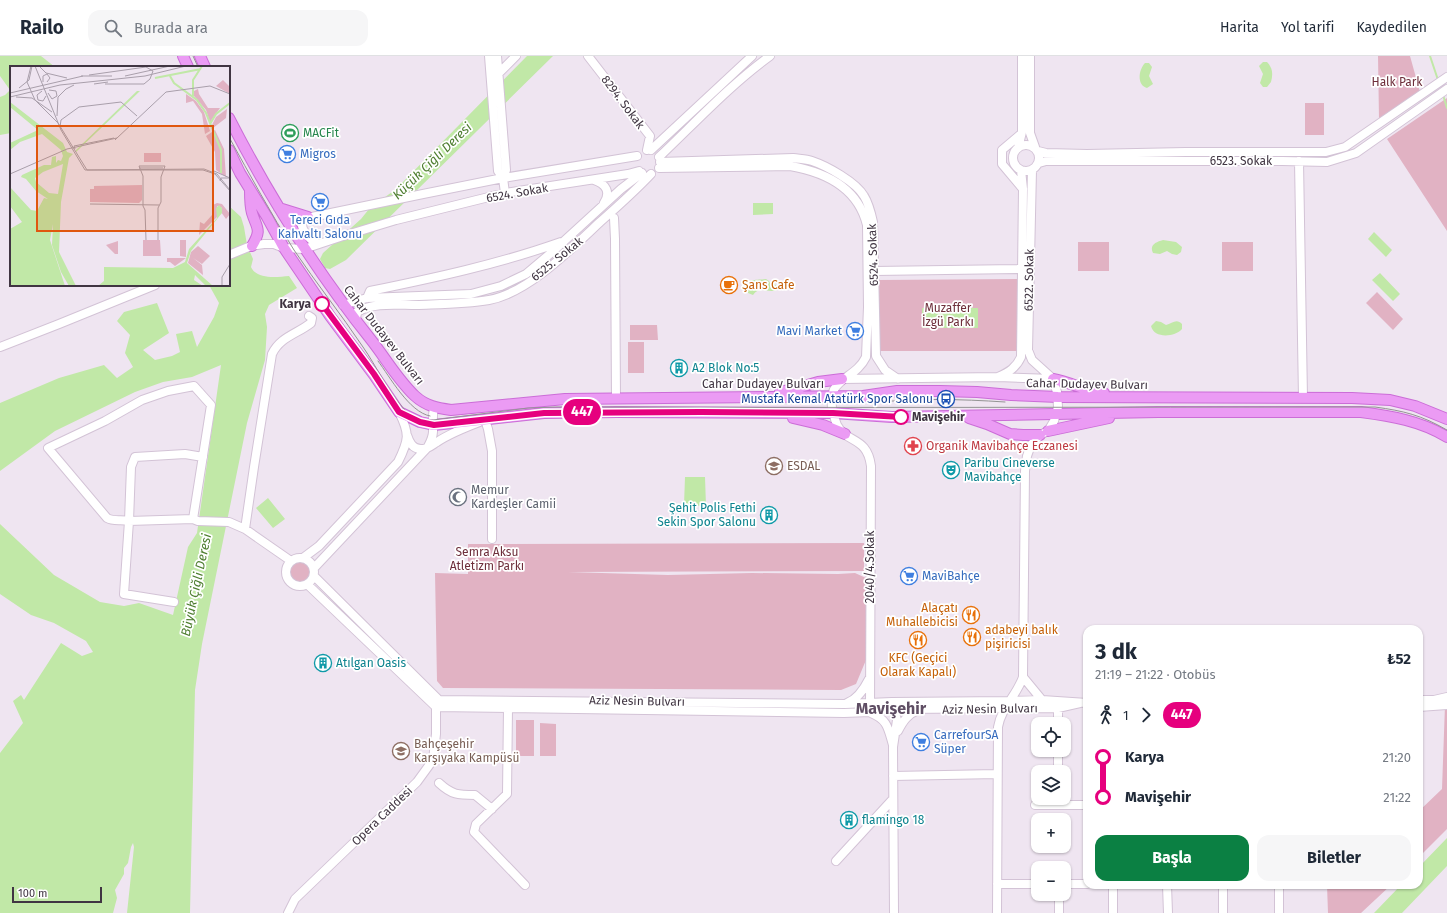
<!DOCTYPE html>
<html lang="tr">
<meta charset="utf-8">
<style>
:root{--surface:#fff;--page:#f6f6f7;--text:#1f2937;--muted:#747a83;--line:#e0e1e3;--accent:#0b8043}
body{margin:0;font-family:"Fira Sans",sans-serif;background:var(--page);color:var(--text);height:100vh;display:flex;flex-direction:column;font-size:15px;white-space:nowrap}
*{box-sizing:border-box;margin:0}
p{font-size:13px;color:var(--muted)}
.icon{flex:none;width:22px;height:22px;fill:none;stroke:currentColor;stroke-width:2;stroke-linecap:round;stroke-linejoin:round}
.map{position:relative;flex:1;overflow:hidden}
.panel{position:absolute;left:1083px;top:569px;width:340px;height:264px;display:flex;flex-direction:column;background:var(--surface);border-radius:12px;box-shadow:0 1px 3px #0004}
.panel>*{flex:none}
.badge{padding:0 8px;border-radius:13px;font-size:14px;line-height:26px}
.controls{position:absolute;left:1031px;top:661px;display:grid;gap:8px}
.controls a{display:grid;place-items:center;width:40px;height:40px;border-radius:8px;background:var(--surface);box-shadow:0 1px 3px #0004;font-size:20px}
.scale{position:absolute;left:12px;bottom:10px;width:90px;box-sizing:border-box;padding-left:4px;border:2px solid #403542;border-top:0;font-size:11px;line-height:14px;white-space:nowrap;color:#403542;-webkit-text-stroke:3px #fff;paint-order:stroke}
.map>.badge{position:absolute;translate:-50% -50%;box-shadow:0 0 0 2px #fff}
.legs{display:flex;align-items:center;gap:6px;height:44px;padding:0 12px;font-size:13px}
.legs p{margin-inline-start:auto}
.headline{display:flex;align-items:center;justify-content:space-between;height:68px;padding:0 12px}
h1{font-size:22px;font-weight:700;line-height:30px}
.button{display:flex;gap:8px;margin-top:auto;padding:8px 12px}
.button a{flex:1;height:46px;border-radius:12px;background:var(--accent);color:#fff;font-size:16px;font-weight:700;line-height:46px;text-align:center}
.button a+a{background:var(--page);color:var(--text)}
ul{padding:0 12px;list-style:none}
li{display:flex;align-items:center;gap:14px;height:40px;font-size:15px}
li i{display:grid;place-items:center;width:6px;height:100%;margin:0 5px;background:currentColor}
li i::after{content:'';width:10px;height:10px;margin:-5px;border:3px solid;border-radius:50%;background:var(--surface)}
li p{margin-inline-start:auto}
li:first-child i{background:linear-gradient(#0000 50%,currentColor 0)}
li:last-child i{background:linear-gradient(currentColor 50%,#0000 0)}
header{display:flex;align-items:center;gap:24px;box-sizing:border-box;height:56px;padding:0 20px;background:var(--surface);border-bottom:1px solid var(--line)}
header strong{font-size:19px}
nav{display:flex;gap:22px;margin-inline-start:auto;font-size:14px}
.search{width:280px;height:36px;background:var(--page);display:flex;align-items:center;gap:10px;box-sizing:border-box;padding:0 14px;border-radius:12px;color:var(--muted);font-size:15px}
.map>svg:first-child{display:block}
.green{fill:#e1b2c3}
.water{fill:#c1e8a7}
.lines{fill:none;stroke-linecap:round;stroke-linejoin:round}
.stream{stroke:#c1e8a7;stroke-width:2}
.minor-casing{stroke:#d3c3d6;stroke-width:10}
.major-casing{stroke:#cb6dd7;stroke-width:12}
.minor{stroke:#fff;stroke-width:8}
.major{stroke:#eb9bf4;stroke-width:10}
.tram{stroke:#949494;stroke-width:1}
.line-1-casing{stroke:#fff;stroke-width:9}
.line-1{stroke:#e6007e;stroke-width:6}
.stop-1-dot{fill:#fff;stroke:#e6007e;stroke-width:2}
.labels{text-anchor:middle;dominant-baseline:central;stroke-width:3.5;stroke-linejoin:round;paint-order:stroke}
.park-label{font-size:12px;fill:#6e2f3b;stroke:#fff}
.street-label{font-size:12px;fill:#403542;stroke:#fff}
.leisure-label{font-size:12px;fill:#27864d;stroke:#fff;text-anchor:start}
.shop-label{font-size:12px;fill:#366cbe;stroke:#fff;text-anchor:start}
.food-label{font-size:12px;fill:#c56008;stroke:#fff;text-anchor:start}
.stop-label{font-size:12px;font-weight:bold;fill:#403542;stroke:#fff;text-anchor:end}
.culture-label{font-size:12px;fill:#0d838f;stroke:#fff;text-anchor:start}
.transit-label{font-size:12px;fill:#164399;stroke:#fff;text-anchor:end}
.health-label{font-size:12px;fill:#be3a42;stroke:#fff;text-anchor:start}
.education-label{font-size:12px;fill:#785e54;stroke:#fff;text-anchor:start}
.worship-label{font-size:12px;fill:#5b616d;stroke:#fff;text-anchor:start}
.water-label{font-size:13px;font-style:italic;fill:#4e7e30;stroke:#fff}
.district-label{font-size:16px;font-weight:bold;fill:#5f4e64;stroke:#fff}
.inset-river{fill:none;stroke:#c1e8a7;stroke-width:2}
.inset-road{fill:none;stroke:#a99fab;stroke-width:1}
.view{fill:#e0570f;fill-opacity:0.15;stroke:#e0570f;stroke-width:2}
.inset-edge{fill:none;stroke:#403542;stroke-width:2}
</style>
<header>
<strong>Railo</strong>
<div class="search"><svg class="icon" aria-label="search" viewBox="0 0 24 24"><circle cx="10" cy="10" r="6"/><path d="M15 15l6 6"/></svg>Burada ara</div>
<nav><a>Harita</a><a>Yol tarifi</a><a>Kaydedilen</a></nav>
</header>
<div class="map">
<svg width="1447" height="857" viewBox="0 0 1447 857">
<rect width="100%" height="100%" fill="#efe5f1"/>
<!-- green -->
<path class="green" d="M1378,0H1410L1420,36L1379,63Z
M1447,42V175L1387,83Z
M1305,47H1324V79H1305Z
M1078,186H1109V215H1078Z
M1222,186H1253V215H1222Z
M1017,223L1018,295H879V224Z
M1377,236L1403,263L1393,274L1366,247Z
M630,269H657L658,284H630Z
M628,286H644V317H628Z
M864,487V515L568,516L668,519L752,517L838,518L855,517L866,522V604L856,628L841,634L443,632L437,625L435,517L468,518V488Z
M290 516a11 11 0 1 1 22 0a11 11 0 1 1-22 0Z
M1447,648V773L1419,801V755L1442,733L1445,649Z
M516,664H534V700H516Z
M540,667L556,668V700H540Z
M1327,829H1391L1361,857H1328Z"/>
<!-- water -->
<path class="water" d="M0,0H41L55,11H11V77L0,79V41L5,39L10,34L0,20Z
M527,0H553L346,204L330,213L325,212L320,203L323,197L361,163L369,153L396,133Z
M1263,6H1267C1273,12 1273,19 1271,26L1267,31H1263L1260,27L1263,18L1259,10Z
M1145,7H1149L1152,11L1149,20L1153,28L1147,32C1136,29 1139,13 1145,7Z
M753,147H773V158L753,159Z
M229,150L241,161L244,171L247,189L253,203L251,211C257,224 277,221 289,220L297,232L269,249L265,258L267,271L265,304L247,367L202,588L195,634L190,857H127L134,791L133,787L131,791L128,807L124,812V818L115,834L117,842L113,857H0V697L23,667L13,645L21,639L24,644L61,587L82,600L93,596L86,585L54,567L31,559L0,538V468L54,519L100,546L124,550L139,547L173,559L188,491L197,477L221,309L192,321L163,326L135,336L55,375L0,415V347L59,322L104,309L117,322L133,311L125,297L130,279L117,265L124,256L157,247L169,277L143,294L155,304L172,300L180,296L176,278L192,275L197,291L214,261L219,247L209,229H229Z
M1374,176L1392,194L1386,201L1368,183Z
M1163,184L1176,186L1182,191L1181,196L1177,199L1172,198L1167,195L1160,198L1153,197C1149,189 1156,186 1163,184Z
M1380,217L1400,238L1393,245L1372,224Z
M766,223L769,225L770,227H774L777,231V234C768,238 760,229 753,239L748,237L745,233C746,221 757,225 766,223Z
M922,252H978V272H922Z
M1156,265L1161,266L1166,269C1172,267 1177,262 1182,268V273C1175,281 1154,283 1151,270Z
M685,421H705L706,450L684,449Z
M268,442L285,463L273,472L256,452Z
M1447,782V810L1402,857H1374L1401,829H1419V811Z"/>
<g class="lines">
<!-- stream -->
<path class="stream" d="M1430,0L1438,24
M1443,39L1447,52"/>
<!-- minor casing -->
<g class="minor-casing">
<path id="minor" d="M489,0L498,115L503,122
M497,0L506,114L503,122L505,137
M588,0L650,80L647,94
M1030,0V77L1035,91
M498,18L516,0
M1021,78L1002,94V108L1023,133
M1013 102a13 13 0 1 1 26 0a13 13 0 1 1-26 0Z
M1018,92L1022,76V0
M651,94L752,0
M1038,95L1046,97L1087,98L1186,96H1326L1345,91L1447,21
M659,101C695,67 730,29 770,0
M1299,105L1303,342
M660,106L793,102C799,103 806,103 812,105C827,110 856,126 864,140C869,148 871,157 873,166L876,300L885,314L898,323
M1039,107L1046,105H1282L1327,106L1356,97L1447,33
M659,112L790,110C825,116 858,132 867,169L868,251L866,301C854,326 822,321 834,360C835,363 836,367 837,369C847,388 867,380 871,410L870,651
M594,124C606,128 611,136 604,147
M614,162L615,183L616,342
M318,188C309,183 300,175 302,163L423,138L503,122L637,100
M229,199L251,190L264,188H274L284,192L304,193L340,181L396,164L505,137L628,118L639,115
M874,215L1022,213
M367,242L370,235C434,222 499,208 561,186
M343,249L367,242L471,238L501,230L526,218L551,197L621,133L642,117
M356,265L357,256C373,246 397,249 416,249C440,248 465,248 489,244C528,237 571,193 600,166C617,151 635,135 651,118
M0,291L59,268L155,229
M998,321C1009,316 1016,312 1021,301L1023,133L1021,114
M842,323L998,321L1053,323
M407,379C409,385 412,393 421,393C427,394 432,389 437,386C452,376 469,370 485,364L488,373L492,395V483
M193,463L211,349L194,330L168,335L142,344L105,365L48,392L107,462C114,466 121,463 129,465L193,463L198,465L229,466L245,473L291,505
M245,473L254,411L272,298C280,281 297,278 311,267L312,262L309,260
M286 516a14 14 0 1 1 28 0a14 14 0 1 1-28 0Z
M303,502L319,490L398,406C409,384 410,378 399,356
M314,512L427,392C438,374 430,370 434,352
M314,520L439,644L845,648L892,646L1010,645L1042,644L1087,647
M308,529L436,651L438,648
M174,546L124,538L129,465L131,411L135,401L185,398L203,401
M1023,621L1042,644
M1419,644H1434L1447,641
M847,647C858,643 864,633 869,623
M893,650L897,664L893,691L894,857
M1419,651L1447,649
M508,652L507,738L476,768L474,776L525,829
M871,657C888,664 888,672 893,689
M1058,668V652
M898,675C903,665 908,658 918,654
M1058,716V694
M893,720L997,718
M439,727C452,739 458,739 475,739L492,753
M1035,749H1087
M836,805L893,743
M997,828H1038
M1064,828H1087
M1167,829L1168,857
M1223,829V857
M1279,829V857
M1059,838V857
M288,857L295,843L417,726L433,704L436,678V651L844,657L870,656L894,653L1058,652L1080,647
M997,857L998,671C1001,652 1017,639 1023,621L1025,415L1027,400L1031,389L1040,379L1048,375L1054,365L1058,351L1057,336L1053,323L1032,304L1028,294L1032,114
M1113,857V829"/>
</g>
<!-- major casing -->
<g class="major-casing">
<path id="major" d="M183,0L188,11
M200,0L205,11
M229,62C270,142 316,215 372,285C386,303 398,324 415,340C426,350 437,352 451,354L565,343L863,340L897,335H940L977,336L1011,339L1058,341L1352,342L1390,344L1415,350L1447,363
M229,94L240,117L267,161L284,192L330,260L374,319L399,356L420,366L434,369L544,357L617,356L833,357L892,361L1158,356H1361C1391,360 1421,365 1447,381
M250,134C250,141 250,150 252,157C257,173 262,173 252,190
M279,152L308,161
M1053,323C1071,326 1087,336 1104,337
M780,336L790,334L818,326L842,323
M793,362L823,369L845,378
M969,362L987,368L1010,378L1023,379H1040
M1048,375L1109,362"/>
</g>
<!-- minor -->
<use href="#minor" class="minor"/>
<!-- major -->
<use href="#major" class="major"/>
<!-- tram -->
<path class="tram" d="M193,0L198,11
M229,81C250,119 271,158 294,194C316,227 341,258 363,291C377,311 388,336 405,354C413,362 422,364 433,364L528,352L557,351C830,352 1102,351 1375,351C1404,355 1421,359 1447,374
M378,305C390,321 409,356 430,360
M869,347C915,342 960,343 1005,346"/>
</g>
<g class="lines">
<!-- line-1 casing -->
<g class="line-1-casing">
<path id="line-1" d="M322,248L374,318L399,356L420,366L434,369L544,357L701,356L833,357L901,361"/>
</g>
<!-- line-1 -->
<use href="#line-1" class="line-1"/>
</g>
<!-- icons -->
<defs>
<g id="stadium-ring" transform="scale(0.9)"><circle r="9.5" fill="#fff" stroke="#2e9e5b" stroke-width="1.5"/><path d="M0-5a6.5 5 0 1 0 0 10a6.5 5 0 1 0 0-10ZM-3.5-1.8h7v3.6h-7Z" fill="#2e9e5b"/></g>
<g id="supermarket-ring" transform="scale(0.9)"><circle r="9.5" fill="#fff" stroke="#3f7fe0" stroke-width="1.5"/><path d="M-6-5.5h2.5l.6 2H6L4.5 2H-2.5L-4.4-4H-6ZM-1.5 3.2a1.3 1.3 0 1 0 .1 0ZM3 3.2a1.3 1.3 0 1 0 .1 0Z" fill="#3f7fe0"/></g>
<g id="cafe-ring" transform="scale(0.9)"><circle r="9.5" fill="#fff" stroke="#e8710a" stroke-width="1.5"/><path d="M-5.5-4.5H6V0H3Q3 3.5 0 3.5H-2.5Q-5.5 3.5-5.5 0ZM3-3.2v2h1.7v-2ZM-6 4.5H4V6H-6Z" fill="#e8710a"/></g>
<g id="building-ring" transform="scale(0.9)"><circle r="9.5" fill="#fff" stroke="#0f9aa8" stroke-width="1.5"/><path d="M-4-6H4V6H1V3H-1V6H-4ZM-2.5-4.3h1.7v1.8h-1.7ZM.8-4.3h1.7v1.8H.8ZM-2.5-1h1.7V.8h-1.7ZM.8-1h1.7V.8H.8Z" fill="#0f9aa8"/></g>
<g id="bus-ring" transform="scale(0.9)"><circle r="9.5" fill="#fff" stroke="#1a4fb4" stroke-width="1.5"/><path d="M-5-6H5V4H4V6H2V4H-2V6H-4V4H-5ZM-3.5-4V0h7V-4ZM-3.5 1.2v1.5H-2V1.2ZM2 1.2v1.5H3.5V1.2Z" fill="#1a4fb4"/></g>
<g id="pharmacy-ring" transform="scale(0.9)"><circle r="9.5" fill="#fff" stroke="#e0444e" stroke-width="1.5"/><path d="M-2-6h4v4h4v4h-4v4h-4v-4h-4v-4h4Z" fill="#e0444e"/></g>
<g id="school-ring" transform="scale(0.9)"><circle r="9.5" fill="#fff" stroke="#8d6e63" stroke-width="1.5"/><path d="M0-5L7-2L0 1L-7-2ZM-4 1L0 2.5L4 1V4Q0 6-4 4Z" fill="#8d6e63"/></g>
<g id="theatre-ring" transform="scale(0.9)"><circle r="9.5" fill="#fff" stroke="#0f9aa8" stroke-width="1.5"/><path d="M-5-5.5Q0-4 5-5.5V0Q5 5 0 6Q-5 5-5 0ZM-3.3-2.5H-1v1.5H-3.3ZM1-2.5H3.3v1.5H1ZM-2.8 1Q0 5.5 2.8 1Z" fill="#0f9aa8"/></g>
<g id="mosque-ring" transform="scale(0.9)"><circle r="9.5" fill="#fff" stroke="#6b7280" stroke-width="1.5"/><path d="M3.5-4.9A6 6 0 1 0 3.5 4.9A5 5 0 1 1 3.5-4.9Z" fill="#6b7280"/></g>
<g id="restaurant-ring" transform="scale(0.9)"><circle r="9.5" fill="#fff" stroke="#e8710a" stroke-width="1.5"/><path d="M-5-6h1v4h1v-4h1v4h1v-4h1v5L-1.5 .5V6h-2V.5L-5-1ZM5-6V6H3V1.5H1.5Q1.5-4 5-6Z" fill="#e8710a"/></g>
</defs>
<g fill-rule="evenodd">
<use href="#stadium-ring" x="290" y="77"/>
<use href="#supermarket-ring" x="287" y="98"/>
<use href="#supermarket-ring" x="320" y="146"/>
<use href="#cafe-ring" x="729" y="229"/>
<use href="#supermarket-ring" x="855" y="275"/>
<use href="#building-ring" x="679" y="312"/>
<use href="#bus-ring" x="946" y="343"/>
<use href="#pharmacy-ring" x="913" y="390"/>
<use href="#school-ring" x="774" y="410"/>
<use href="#theatre-ring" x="951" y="414"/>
<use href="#mosque-ring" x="458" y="441"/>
<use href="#building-ring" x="769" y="459"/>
<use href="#supermarket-ring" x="909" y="520"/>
<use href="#restaurant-ring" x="971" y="559"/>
<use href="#restaurant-ring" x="972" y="581"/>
<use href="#restaurant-ring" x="918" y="584"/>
<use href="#building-ring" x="323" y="607"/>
<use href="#supermarket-ring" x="921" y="686"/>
<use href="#school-ring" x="401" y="695"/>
<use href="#building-ring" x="849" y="764"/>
</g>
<!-- markers -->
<g class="stop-1-dot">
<circle cx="322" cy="248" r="7"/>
<circle cx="901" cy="361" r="7"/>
</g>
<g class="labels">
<!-- park labels -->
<g class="park-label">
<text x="1397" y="26">Halk Park</text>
<text x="948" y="252">Muzaffer<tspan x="948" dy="14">İzgü Parkı</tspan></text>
<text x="487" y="496">Semra Aksu<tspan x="487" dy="14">Atletizm Parkı</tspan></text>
</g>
<!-- street labels -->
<g class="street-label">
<text transform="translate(623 46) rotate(53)">8294. Sokak</text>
<text x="1241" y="105">6523. Sokak</text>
<text transform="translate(517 137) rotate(-10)">6524. Sokak</text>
<text transform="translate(873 199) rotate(-92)">6524. Sokak</text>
<text transform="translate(557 203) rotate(-39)">6525. Sokak</text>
<text transform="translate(1029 224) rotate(-89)">6522. Sokak</text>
<text transform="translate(384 279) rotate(52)">Cahar Dudayev Bulvarı</text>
<text x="763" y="328">Cahar Dudayev Bulvarı</text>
<text transform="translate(1087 328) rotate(1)">Cahar Dudayev Bulvarı</text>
<text transform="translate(870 511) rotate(-90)">2040/4.Sokak</text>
<text transform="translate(637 645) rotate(1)">Aziz Nesin Bulvarı</text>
<text transform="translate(990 653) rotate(-1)">Aziz Nesin Bulvarı</text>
<text transform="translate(382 760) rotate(-44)">Opera Caddesi</text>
</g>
<!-- leisure labels -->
<g class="leisure-label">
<text x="303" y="77">MACFit</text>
</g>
<!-- shop labels -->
<g class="shop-label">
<text x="300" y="98">Migros</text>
<text x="320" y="164" text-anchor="middle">Tereci Gıda<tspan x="320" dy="14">Kahvaltı Salonu</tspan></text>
<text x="842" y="275" text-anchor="end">Mavi Market</text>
<text x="922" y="520">MaviBahçe</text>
<text x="934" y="679">CarrefourSA<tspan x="934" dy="14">Süper</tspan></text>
</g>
<!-- food labels -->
<g class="food-label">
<text x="742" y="229">Şans Cafe</text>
<text x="958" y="552" text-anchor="end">Alaçatı<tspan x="958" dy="14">Muhallebicisi</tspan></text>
<text x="985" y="574">adabeyi balık<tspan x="985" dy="14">pişiricisi</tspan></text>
<text x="918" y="602" text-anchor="middle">KFC (Geçici<tspan x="918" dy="14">Olarak Kapalı)</tspan></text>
</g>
<!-- stop labels -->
<g class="stop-label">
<text x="311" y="248">Karya</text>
<text x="912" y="361" text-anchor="start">Mavişehir</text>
</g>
<!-- culture labels -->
<g class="culture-label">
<text x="692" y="312">A2 Blok No:5</text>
<text x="964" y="407">Paribu Cineverse<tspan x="964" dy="14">Mavibahçe</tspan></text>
<text x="756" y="452" text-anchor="end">Şehit Polis Fethi<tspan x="756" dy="14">Sekin Spor Salonu</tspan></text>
<text x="336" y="607">Atılgan Oasis</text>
<text x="862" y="764">flamingo 18</text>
</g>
<!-- transit labels -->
<g class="transit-label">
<text x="933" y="343">Mustafa Kemal Atatürk Spor Salonu</text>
</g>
<!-- health labels -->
<g class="health-label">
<text x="926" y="390">Organik Mavibahçe Eczanesi</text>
</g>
<!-- education labels -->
<g class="education-label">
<text x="787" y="410">ESDAL</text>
<text x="414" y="688">Bahçeşehir<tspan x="414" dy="14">Karşıyaka Kampüsü</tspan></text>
</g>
<!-- worship labels -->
<g class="worship-label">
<text x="471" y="434">Memur<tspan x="471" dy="14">Kardeşler Camii</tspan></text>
</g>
<!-- water labels -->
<g class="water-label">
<text transform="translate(432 105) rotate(-44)">Küçük Çiğli Deresi</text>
<text transform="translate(196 529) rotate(-78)">Büyük Çiğli Deresi</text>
</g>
<!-- district labels -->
<g class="district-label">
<text x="891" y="652">Mavişehir</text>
</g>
</g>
<!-- overview -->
<g transform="translate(10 10)">
<rect width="220" height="220" fill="#efe5f1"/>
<path d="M213,14L220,21V28L206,20ZM188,23L189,28L198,42H210L200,56L196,44L184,30V25ZM176,28L186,35L194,46L200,65L195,68L192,48L183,35L176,37ZM217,43L216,52L203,62L202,59L206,51ZM205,64L214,83L216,111L206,104L205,86L196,70ZM134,87H151V96H134ZM132,119V134L129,137L80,136V123H84V120ZM207,137L212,138L220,148L216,153L211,146L212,142L207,140V151L189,169L190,156L194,158L202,149L203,139ZM133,174H150L151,190H133ZM170,174H176V191L170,190ZM108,175V188H105L96,179ZM188,180L200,190L192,198L183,192L192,199L193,209L178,197L181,186ZM157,192H176L165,200L160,196H157Z" fill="#e1b2c3"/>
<path d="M127,25H130L66,86V84ZM0,36L53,77L57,86L63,88L59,92L51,136L49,186L66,220H59L51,206L42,179L43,158L40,174L55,220H0V163L12,156L0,140V121L21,144L27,145L34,132L38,133L26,125L16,113L11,111L12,109L34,99H41L42,91L46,90V97L48,94L51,95L53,90L51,84L32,68L10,76L0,84V77L28,64L0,41ZM53,98L48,128L39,127L26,116L25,112L33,106ZM209,139L212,142V147L181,185L177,197L203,220H196L185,209L184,214L193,220H88L94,215V201L163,202L175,196L179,183L207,152L206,142Z" fill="#c1e8a7" fill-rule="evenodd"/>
<path class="inset-river" d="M160,10L164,17L187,34L196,47L211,84V107M145,12L191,3M183,30V14L192,0M200,58L206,48L220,37"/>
<path class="inset-road" d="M21,0L17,16L25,34L48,57L77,104L194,103L207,108L220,124M25,0L51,64L75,104H193L205,108L220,125M29,0L36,7L57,12M196,0H213M79,9L136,1L143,5L140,13L134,18H95M71,10H102M115,10L160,0M33,16V10L37,8L40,12L37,16M84,18L98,16M9,22L19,14L22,0M32,25L27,29L28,34L33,35L36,30M0,27L73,10M38,27L42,33L47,30L46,25L39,24M0,31L50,19L135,10L176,0M6,31L22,32L42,46M47,50L48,31L56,23L64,19M50,61L51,54L69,41L111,36L127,50M107,72L156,26L200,20L220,28M65,83L64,80L104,72M129,102H153M204,105L220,112M0,108L57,83L107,72L105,74M210,115L211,112H220M80,138L149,139M133,140V110L129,100H155L151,111V136L148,142V174M133,140L135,144L136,174M212,220V211L220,198"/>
<path class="view" d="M27,60H203V165H27Z"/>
<rect width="220" height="220" class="inset-edge"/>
</g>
</svg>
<div class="controls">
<a><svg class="icon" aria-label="locate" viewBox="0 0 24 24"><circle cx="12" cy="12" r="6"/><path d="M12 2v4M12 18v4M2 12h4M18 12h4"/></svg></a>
<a><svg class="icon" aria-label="layers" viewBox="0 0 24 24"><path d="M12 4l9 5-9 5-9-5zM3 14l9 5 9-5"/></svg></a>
<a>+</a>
<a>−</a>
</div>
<div class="scale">100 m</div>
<b class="badge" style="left:582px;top:356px;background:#e6007e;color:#fff">447</b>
<section class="panel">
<div class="headline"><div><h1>3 dk</h1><p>21:19 – 21:22 · Otobüs</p></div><b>₺52</b></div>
<div class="legs"><svg class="icon" aria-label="walk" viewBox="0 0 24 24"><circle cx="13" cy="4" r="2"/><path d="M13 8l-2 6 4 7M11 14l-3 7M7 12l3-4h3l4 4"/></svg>1<svg class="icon" aria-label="forward" viewBox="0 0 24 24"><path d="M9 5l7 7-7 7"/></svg><b class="badge" style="background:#e6007e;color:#fff">447</b></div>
<ul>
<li><i style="color:#e6007e"></i><b>Karya</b><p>21:20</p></li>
<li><i style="color:#e6007e"></i><b>Mavişehir</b><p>21:22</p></li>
</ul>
<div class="button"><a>Başla</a><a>Biletler</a></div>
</section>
</div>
